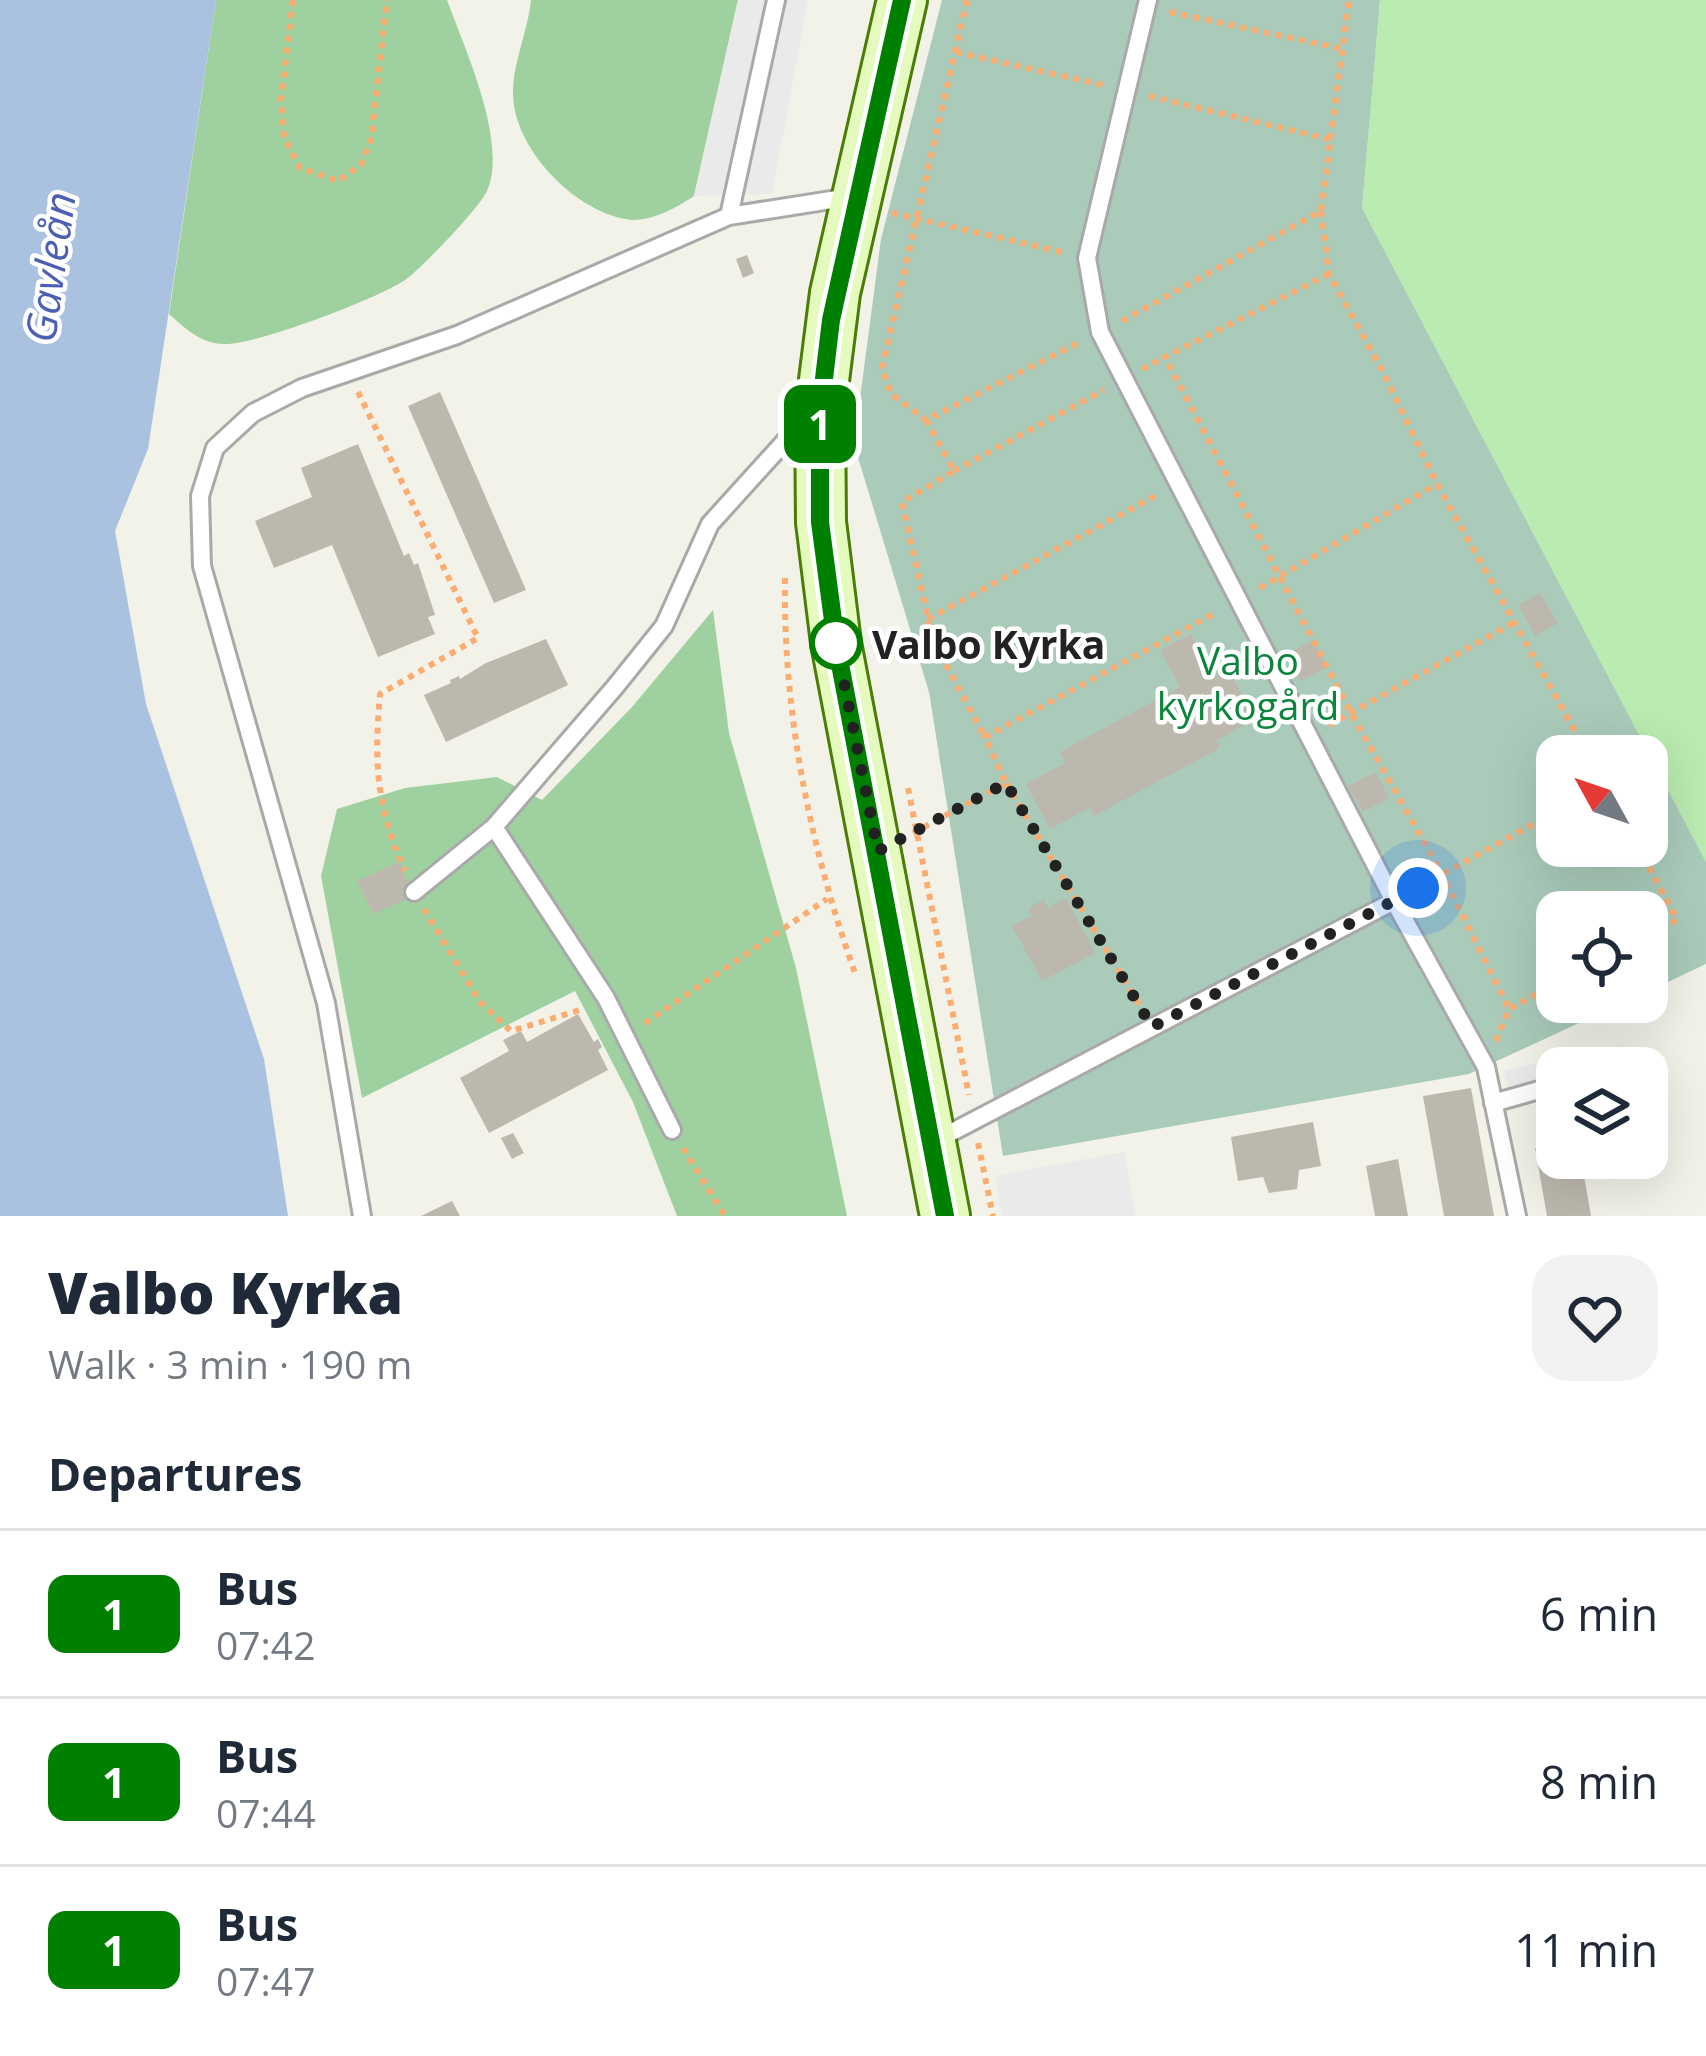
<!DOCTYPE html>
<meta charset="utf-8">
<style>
:root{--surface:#fff;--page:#f2f2f3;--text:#1f2937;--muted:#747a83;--line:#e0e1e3}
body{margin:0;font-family:"Open Sans",sans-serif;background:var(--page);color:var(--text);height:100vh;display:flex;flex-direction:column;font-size:45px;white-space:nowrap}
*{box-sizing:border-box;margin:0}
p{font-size:39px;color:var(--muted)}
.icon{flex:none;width:66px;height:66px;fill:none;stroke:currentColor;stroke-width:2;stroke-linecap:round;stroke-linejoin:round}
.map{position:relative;height:1216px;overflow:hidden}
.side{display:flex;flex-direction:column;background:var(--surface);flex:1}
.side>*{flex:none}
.badge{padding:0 24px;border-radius:18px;font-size:42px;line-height:78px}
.needle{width:78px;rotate:310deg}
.buttons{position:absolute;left:1536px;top:735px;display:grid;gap:24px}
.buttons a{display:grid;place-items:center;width:132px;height:132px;border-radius:24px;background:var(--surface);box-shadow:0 12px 48px #0002;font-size:60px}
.you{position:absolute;width:60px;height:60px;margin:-30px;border:9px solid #fff;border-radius:50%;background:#1a73e8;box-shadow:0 0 0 18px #1a73e833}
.map>.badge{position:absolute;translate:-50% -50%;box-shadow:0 0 0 6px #fff}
h2{padding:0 48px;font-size:45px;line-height:108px}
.round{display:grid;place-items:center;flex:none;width:126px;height:126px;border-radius:36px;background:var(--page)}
.summary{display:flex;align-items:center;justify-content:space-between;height:204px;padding:0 48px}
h1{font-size:57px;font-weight:800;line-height:90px}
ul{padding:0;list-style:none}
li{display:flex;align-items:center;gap:36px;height:168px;padding:0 48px;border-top:3px solid var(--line)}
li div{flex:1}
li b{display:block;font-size:45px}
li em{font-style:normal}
li .badge{min-width:132px;font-weight:700;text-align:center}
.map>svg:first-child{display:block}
.grass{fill:#baebb0}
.forest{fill:#9ed19f}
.cemetery{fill:#aacbba;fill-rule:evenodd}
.parking{fill:#eaeaea}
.water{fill:#aac2df}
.building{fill:#bcb8ae}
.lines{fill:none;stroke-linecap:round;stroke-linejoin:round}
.service-casing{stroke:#a9a9a9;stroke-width:22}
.secondary-casing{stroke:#497d04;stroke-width:54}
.path{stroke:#fbac71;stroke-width:6;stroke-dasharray:6 6;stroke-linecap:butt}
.service{stroke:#fff;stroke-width:16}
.secondary{stroke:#e4fabf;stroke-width:48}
.line-casing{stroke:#fff;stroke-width:27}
.line{stroke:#008000;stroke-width:18}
.walk{stroke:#222;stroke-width:12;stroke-dasharray:0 21.6}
.stop-dot{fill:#fff;stroke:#008000;stroke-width:6}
.labels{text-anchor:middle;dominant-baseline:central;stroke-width:9;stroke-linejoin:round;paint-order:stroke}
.stop-label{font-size:39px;font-weight:bold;fill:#222;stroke:#fff;text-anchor:start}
.park-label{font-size:39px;fill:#0b843c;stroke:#fff}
.water-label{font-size:42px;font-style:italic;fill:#4c5fb3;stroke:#fff}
</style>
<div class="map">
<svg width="1706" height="1216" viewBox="0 0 1706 1216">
<rect width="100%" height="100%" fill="#f2f2e9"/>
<!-- grass -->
<path class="grass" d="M1380,0H1706V862L1362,208Z"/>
<!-- forest -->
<path class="forest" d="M216,0H447C464,47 510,146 486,193C477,210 421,269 405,280C377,299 256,345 224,344C201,344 185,328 169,314Z
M531,0H738L694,196C676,208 648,224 625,219C572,209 513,147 513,93C513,62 528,31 531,0Z
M713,610L729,733L796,968L847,1216H677L633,1102L575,991L362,1098L321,876L337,809L405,788L497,777L542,800L632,707Z"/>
<!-- cemetery -->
<path class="cemetery" d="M942,0H1380L1362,208L1706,862V964L1647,992V912H1557V1002H1624L1469,1074L1003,1156L929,692L854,444L881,239ZM1557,756H1647V846H1557Z"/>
<!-- parking -->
<path class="parking" d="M738,0H808L772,194L694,196Z
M1624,1045L1629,1068H1557V1093L1511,1103L1504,1070Z
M1124,1152L1136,1216H1002L995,1176Z"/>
<!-- water -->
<path class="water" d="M0,0H216L148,449L115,531L146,704L264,1059L288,1216H0Z"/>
<!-- building -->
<path class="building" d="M747,255L754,273L743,278L736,259Z
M440,392L526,590L494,603L408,406Z
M358,444L404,556L409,553L414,565L418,563L435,615L428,617L435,634L378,657L332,545L274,568L255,521L312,497L301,468Z
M1540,593L1558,623L1535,636L1518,605Z
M1191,634L1214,678L1229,670L1255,719L1216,741L1220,748L1094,816L1089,808L1050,829L1026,784L1065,763L1060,752L1180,687L1160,650Z
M546,639L568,685L446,742L424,695L451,683L450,680L459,676L460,679L486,663Z
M1313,640L1328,667L1300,681L1286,655Z
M1376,772L1389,798L1363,812L1348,786Z
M399,862L414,896L373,914L357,881Z
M1066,898L1095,953L1042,981L1012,926L1032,916L1028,908L1039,902L1044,900L1048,908Z
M578,1014L594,1042L598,1039L602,1047L598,1050L608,1070L489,1133L460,1078L509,1051L503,1040L521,1031L527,1042Z
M1471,1088L1494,1216H1444L1423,1096Z
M1557,1099V1136L1550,1137L1544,1101Z
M1313,1122L1321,1166L1299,1170L1297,1189L1269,1193L1263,1177L1238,1181L1231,1137Z
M513,1133L524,1153L512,1159L501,1138Z
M1557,1144V1158H1581L1591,1216H1547L1535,1148Z
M1398,1159L1408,1216H1375L1366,1166Z
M452,1201L460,1216H421Z"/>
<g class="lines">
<!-- service casing -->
<g class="service-casing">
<path id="service" d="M1148,0L1087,258L1100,332L1394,901L1486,1067L1517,1216
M729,216L776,0
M494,827L606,998L672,1130
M414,892L494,827L615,687L664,626L710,524L788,438L810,420
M1493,1103L1557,1085
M933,1142L1394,901
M362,1216L326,1003L202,566L200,496L215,448L253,413L302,388L457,335L729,216L850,197"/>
</g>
<!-- secondary casing -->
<g class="secondary-casing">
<path id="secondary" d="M902,0L835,293L820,412L821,522L836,643L945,1216"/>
</g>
<!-- path -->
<path class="path" d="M293,0L281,100L284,137L300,168L338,181L361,165L371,139L387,0
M967,0L882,368L891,394L926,420L1078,343
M1170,12L1343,49
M956,52L1107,86
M1149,96L1332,140
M1321,211L1329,274L1383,372L1437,484L1589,756
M892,213L1066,253
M1329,274L1165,357L1351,713L1442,874L1509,1009
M1122,321L1321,211L1349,0
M1142,369L1165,357
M358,392L478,638L380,694C374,764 376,806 405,871
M926,420L954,471L902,502L933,641L985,737
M954,471L1104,390
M785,578C783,715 810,847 856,976
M1260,588L1437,484
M928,619L1157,495
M1329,725L1515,622
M1006,783L1140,1006
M908,788L969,1095
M913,833L1006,783L985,737L1217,612
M1638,846L1677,920L1647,936
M1412,891L1557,811
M424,909L480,1002L511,1031L583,1009
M645,1023L827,899
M1496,1041L1509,1009L1557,983
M978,1143L993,1216
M683,1148L725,1216"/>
<!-- service -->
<use href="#service" class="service"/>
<!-- secondary -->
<use href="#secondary" class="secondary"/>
</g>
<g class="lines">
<!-- line casing -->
<g class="line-casing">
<path id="line" d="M902,0L831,320L820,412V522L836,643L945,1216"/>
</g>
<!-- line -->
<use href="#line" class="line"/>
<!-- walk -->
<path class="walk" d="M836,643L878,851L1006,783L1152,1027L1418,888"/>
</g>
<!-- markers -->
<circle class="stop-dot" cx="836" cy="643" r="24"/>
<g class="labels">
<!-- stop labels -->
<g class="stop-label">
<text x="872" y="643">Valbo Kyrka</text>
</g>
<!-- park labels -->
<g class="park-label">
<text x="1248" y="659">Valbo<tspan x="1248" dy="45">kyrkogård</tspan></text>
</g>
<!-- water labels -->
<g class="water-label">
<text transform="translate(49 267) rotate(-82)">Gavleån</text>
</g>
</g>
</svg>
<div class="buttons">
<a><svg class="needle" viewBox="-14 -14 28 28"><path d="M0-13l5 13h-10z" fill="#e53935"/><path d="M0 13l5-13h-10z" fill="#747a83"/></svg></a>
<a><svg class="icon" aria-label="locate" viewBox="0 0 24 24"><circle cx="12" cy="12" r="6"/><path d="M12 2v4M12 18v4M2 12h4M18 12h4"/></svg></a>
<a><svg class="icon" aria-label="layers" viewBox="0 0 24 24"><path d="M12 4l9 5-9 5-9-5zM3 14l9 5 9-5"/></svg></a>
</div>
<div class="you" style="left:1418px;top:888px"></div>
<b class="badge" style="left:820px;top:424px;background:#008000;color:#fff">1</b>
</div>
<section class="side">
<div class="summary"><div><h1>Valbo Kyrka</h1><p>Walk · 3 min · 190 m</p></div><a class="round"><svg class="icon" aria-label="heart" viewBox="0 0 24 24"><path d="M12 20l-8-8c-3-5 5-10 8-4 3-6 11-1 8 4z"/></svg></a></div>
<h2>Departures</h2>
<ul>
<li><span class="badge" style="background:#008000;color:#fff">1</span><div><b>Bus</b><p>07:42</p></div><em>6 min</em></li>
<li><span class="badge" style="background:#008000;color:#fff">1</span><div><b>Bus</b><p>07:44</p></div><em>8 min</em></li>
<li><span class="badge" style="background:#008000;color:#fff">1</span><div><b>Bus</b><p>07:47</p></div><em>11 min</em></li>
</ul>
</section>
